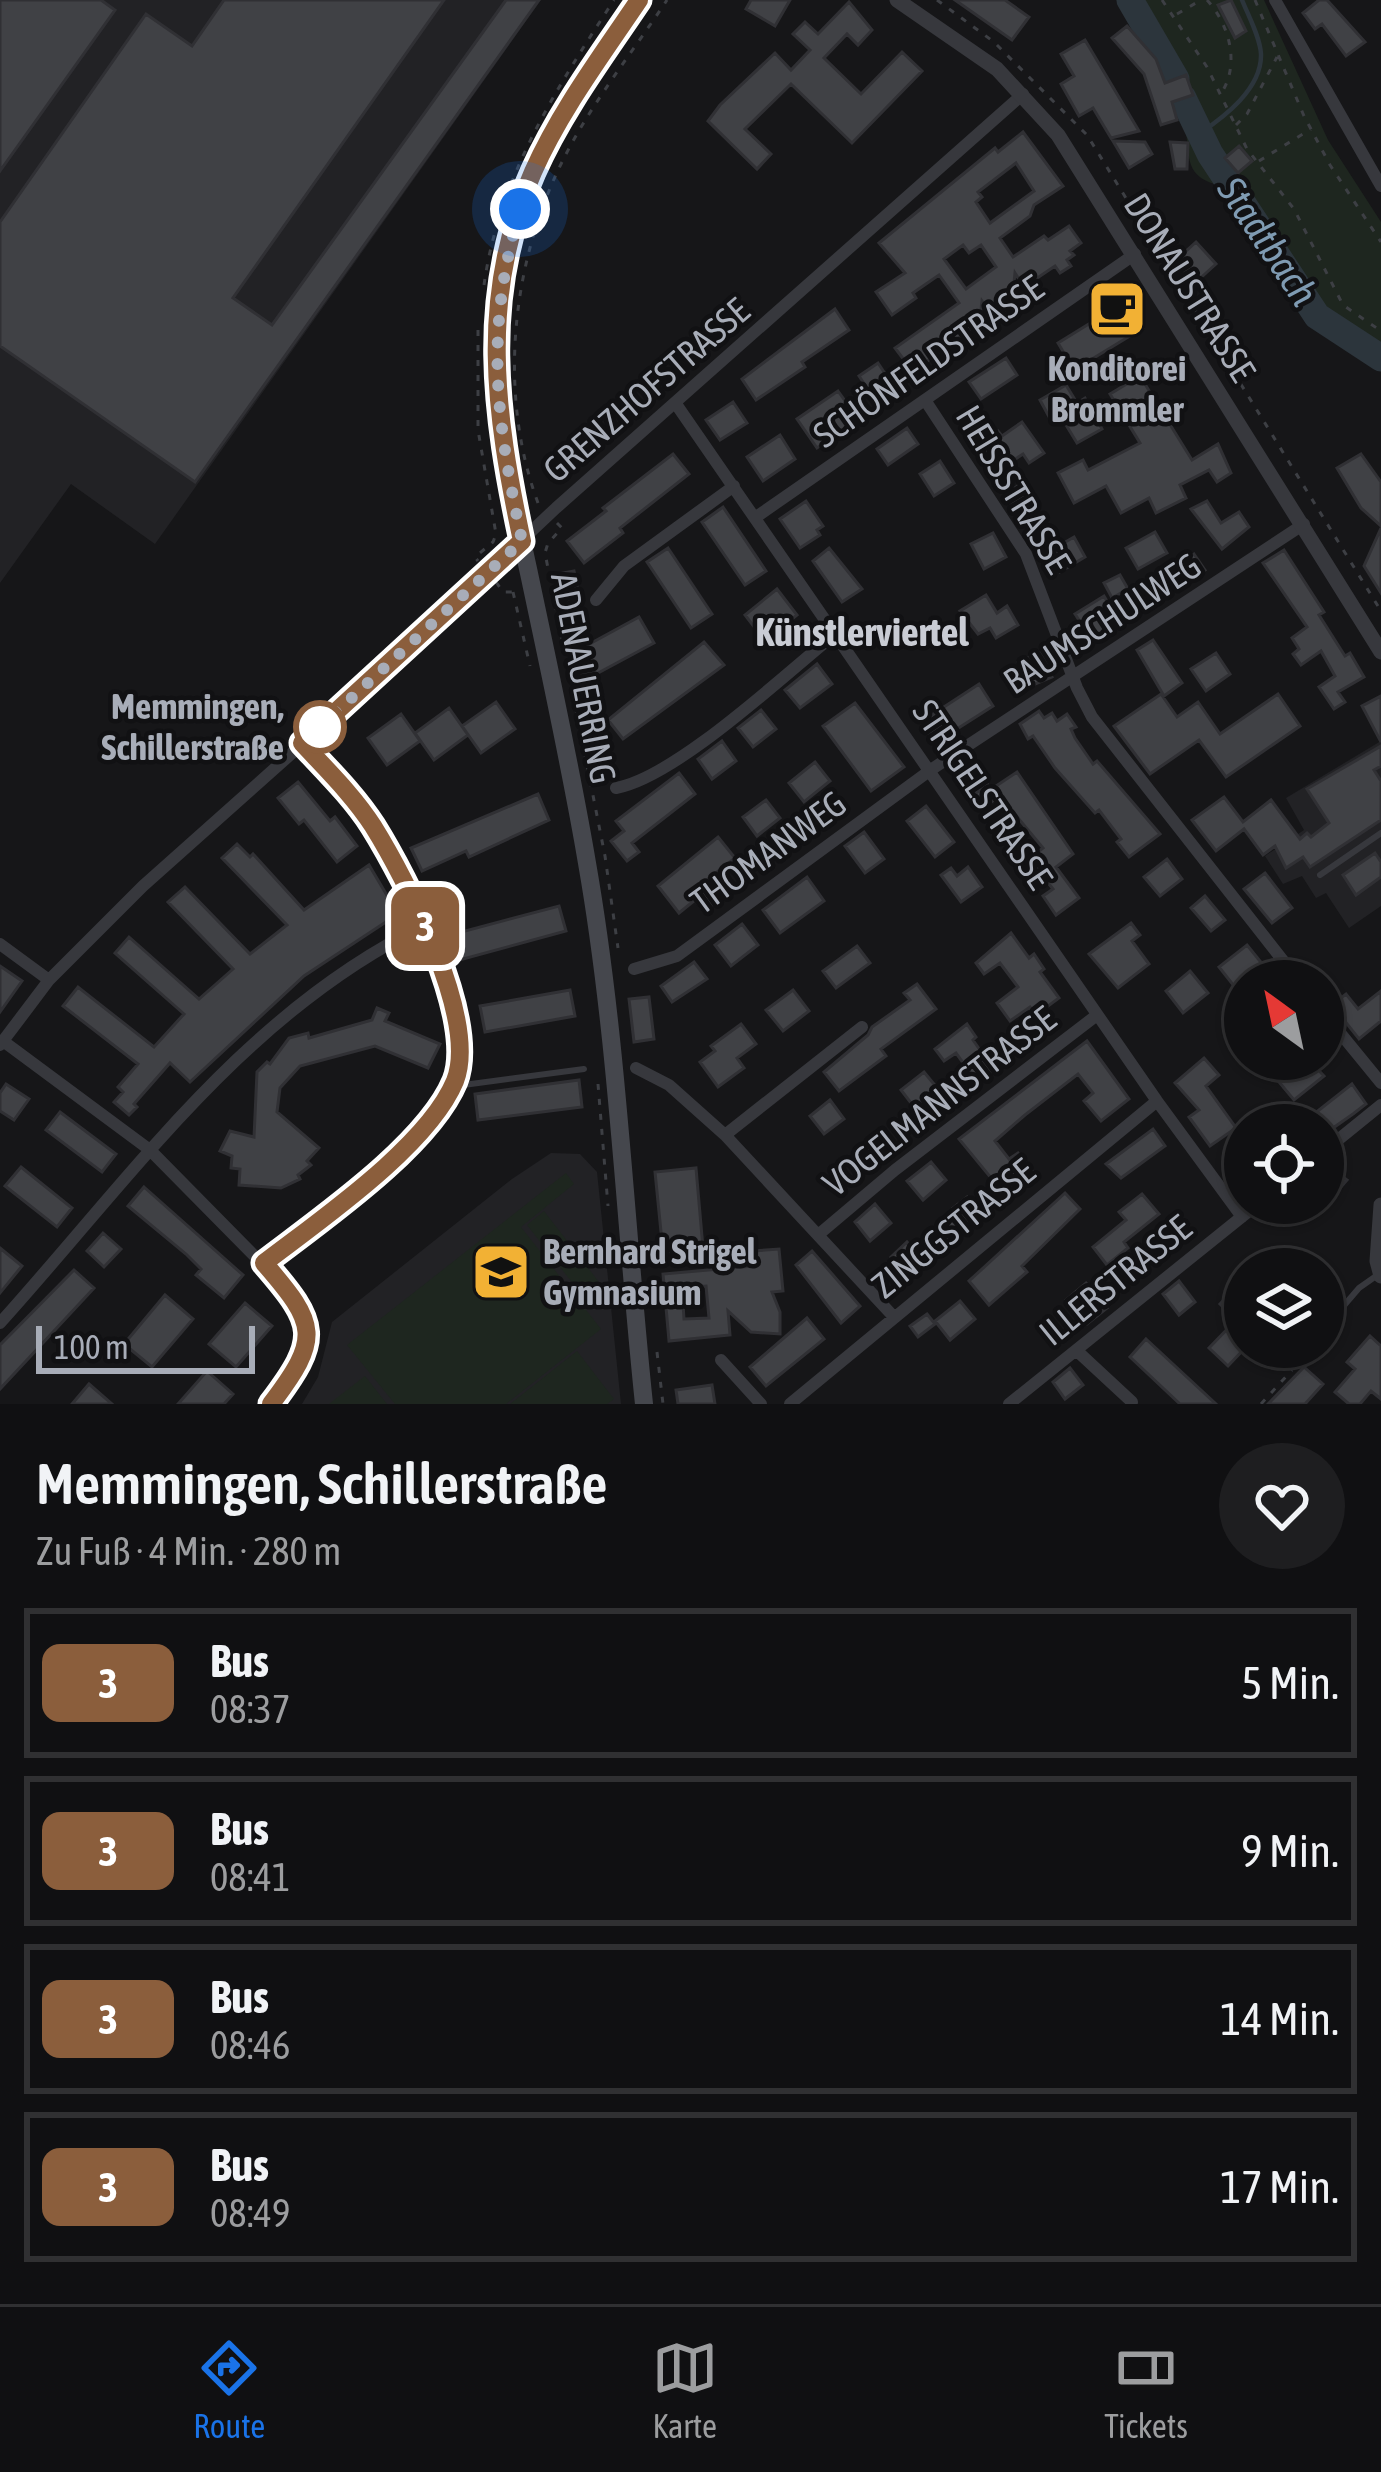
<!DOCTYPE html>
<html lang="de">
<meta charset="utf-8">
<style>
:root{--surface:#101012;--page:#1e1e20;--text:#f1f3f6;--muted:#9c9d9f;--line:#303032;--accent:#1a73e8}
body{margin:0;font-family:"Asap Condensed",sans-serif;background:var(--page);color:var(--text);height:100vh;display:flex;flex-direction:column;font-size:45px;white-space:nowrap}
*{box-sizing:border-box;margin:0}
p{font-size:39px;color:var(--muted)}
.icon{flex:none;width:66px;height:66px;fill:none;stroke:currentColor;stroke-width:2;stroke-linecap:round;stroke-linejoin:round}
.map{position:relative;height:1404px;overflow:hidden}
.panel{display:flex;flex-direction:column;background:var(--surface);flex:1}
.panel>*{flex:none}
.badge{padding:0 24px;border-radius:18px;font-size:42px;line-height:78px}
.needle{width:78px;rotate:327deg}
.tools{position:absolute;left:1224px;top:960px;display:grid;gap:24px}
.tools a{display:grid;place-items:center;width:120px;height:120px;border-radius:50%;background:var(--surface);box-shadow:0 3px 9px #0004,0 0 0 3px var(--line);font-size:60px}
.scale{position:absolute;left:36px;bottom:30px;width:219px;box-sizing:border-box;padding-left:12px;border:6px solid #a8adb8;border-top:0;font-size:33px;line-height:42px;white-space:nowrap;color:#a8adb8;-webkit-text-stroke:9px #111113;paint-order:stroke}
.you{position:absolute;width:60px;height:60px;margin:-30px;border:9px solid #fff;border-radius:50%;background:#1a73e8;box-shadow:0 0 0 18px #1a73e833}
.map>.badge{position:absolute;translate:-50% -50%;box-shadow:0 0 0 6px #fff}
.round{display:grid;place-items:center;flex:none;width:126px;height:126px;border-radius:63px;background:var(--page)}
.headline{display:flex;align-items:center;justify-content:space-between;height:204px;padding:0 36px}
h1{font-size:57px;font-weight:600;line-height:90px}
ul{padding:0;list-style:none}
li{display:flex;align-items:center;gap:36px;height:150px;margin:0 24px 18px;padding:0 12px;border:6px solid var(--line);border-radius:0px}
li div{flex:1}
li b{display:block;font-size:45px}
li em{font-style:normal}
li .badge{min-width:132px;font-weight:700;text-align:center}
.tabs{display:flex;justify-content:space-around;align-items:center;height:168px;border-top:3px solid var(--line);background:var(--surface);font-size:33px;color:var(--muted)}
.tabs a{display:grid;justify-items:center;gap:6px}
.tabs .active{color:var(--accent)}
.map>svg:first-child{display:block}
.built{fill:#222225}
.green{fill:#1e261f}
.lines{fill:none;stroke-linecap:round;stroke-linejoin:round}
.stream{stroke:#2c353c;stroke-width:4.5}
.river{stroke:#2c353c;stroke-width:27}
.building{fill:#404145;stroke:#303034;stroke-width:3;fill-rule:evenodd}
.path{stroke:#3d3f44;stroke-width:3;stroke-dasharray:6 9;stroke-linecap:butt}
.service{stroke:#37383d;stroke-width:6}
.minor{stroke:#37383d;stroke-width:12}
.tertiary{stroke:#37383d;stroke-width:15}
.secondary{stroke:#45474d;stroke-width:18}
.line-casing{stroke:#fff;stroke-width:27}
.line{stroke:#8b5e3c;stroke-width:18}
.walk{stroke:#a8adb8;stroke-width:12;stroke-dasharray:0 21.6}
.stop-dot{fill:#fff;stroke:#8b5e3c;stroke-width:6}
.labels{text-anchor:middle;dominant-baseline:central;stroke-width:9;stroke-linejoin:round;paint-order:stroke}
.street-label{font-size:36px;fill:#a8adb8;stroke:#111113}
.poi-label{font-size:36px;font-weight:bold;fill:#a8adb8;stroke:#111113}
.stop-label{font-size:36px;font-weight:bold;fill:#a8adb8;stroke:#111113;text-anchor:end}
.water-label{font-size:39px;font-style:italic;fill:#7f9bb3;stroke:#111113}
.neighbourhood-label{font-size:39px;font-weight:bold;fill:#c9ccd4;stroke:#111113}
</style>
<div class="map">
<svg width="1381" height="1404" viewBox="0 0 1381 1404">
<rect width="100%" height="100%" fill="#161618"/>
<!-- built -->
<path class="built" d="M0,0H541L155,544L71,484L0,583Z
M1381,741V906L1349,928L1326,893L1316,898L1302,876L1283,884L1265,856L1304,830L1286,798Z
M551,1153L580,1154L597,1172L621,1404H302L318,1377L332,1322L512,1179Z"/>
<!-- green -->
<path class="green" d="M1116,0H1264L1328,140L1381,222V364C1306,333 1296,301 1258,235C1251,223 1244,205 1235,195C1221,181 1199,186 1191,165C1187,154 1188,140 1185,128C1172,81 1153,34 1116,0Z
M566,1173L574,1184L521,1227L601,1329L506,1404H395L347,1345Z
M544,1211L602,1286L585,1299L527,1225Z
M577,1351L614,1399L607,1404H510Z
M365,1376L387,1404H329Z"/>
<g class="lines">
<!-- stream -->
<path class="stream" d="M1199,134C1224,117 1262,89 1261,54C1260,37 1248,15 1242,0"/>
<!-- river -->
<path class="river" d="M1130,0L1176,79
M1183,98L1210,154L1317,316L1381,358"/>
</g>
<!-- building -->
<path class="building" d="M0,0H101L115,10L0,171Z
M224,0H444L233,298L272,325L506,0H539L195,482L0,346V222L146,14L192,46Z
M751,0H790L775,26L746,9Z
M955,0H1005L1029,17L1012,40Z
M1231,0L1246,31L1235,38L1218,5Z
M1319,0H1327L1365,42L1346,56L1322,24L1315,29L1303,13Z
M849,2L872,30L858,45L847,34L824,58L861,94L902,52L922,71L852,143L791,84L745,129L771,154L757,169L708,121L720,105L775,53L791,70L810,50L793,34L805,22L818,34Z
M1127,26L1156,59L1165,83L1186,75L1193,95L1172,102L1177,120L1161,125L1144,74L1112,38Z
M1085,40L1139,131L1111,138L1093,108L1079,116L1061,84L1074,76L1061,54Z
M1023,132L1063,186L1034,205L1030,216L1000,238L1013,257L1044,236L1048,240L1069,226L1081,243L1070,251L1074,255L1067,260L1071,266L1060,273L1055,266L1024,287L1015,273L1012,302L1004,308L1007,311L995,319L982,301L979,328L973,327L913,372L895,348L959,303L939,275L913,293L916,298L892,315L876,292L905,273L879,243L995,148L998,152ZM1016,163L1034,191L990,223L976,202L982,197L978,192ZM963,245L969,253L981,245L996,267L966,289L944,259Z
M1113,141L1145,142L1152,154L1129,168Z
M1170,142L1188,143L1187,169H1175Z
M1239,146L1252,161L1238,173L1225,158Z
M1196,242L1216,264L1195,283L1175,261Z
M1126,301L1143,328L1074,370L1058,343Z
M835,309L849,330L802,362L805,367L756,400L742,379Z
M1006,358L1017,375L981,399L969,382Z
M878,363L892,384L873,397L859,376Z
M1140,376L1192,460L1218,444L1231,473L1217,482L1209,470L1180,485L1186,498L1156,513L1149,498L1121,513L1106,486L1074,503L1058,473L1083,460L1088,470L1140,443L1110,394Z
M1066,385L1077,403L1085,398L1102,429L1077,443L1063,420L1053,424L1040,400Z
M838,391L858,419L817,448L797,419Z
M733,402L747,423L720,440L706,420Z
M1022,422L1044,453L1029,463L1023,454L999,470L980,443L998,431L1002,436Z
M907,428L918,444L888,465L877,449Z
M780,435L795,459L763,481L747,457Z
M673,454L689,474L620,528L623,533L584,563L567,541L606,511L603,508Z
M1361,454L1381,482V526L1361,508L1337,468Z
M940,461L954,483L934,496L920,474Z
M1023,482L1038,505L1020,517L1005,495Z
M806,501L823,526L817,530L820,535L800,548L780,519Z
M1207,501L1221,523L1239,512L1249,527L1222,549L1191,509Z
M723,507L766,571L745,585L702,522Z
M1381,528V593L1364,566Z
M1155,532L1167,553L1138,569L1126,548Z
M993,533L1006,557L984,569L971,544Z
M1074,537L1085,557L1060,572L1048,552Z
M668,548L712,614L691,628L647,562Z
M829,548L862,589L842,602L813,561Z
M1284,550L1324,612L1319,615L1345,656L1350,653L1364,677L1338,692L1345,702L1334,709L1319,687L1335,676L1321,651L1301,665L1293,654L1299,649L1292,638L1307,627L1263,563Z
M1194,554L1205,570L1184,584L1173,567Z
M574,571L586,627L570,630L558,574Z
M1120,575L1128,589L1112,598L1104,583Z
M777,589L797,615L765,641L745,615Z
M986,595L997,613L1007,606L1018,625L996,638L990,628L978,634L960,611Z
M1104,596L1120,623L1092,640L1075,614Z
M639,617L654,643L585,680L571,654Z
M1153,640L1182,683L1164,696L1137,650Z
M704,642L724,665L623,739L608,720Z
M1041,652L1052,677L1028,687L1018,662Z
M1216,653L1230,674L1206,691L1191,669Z
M817,664L832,684L800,708L785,690Z
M979,684L993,706L935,743L921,722Z
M1161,694L1177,717L1198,702L1220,734L1278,694L1300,726L1226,777L1199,740L1150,774L1114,726Z
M1381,696V742L1362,706Z
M496,702L515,729L481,753L462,726Z
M855,703L904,767L871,791L823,726Z
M449,708L468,735L434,760L415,733Z
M761,710L776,729L753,747L738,728Z
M1039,711L1044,718L1052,713L1057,721L1067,714L1076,727L1071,729L1075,738L1093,764L1097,761L1160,834L1129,857L1117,842L1121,839L1099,810L1095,813L1055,768L1033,736L1028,739L1020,724Z
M401,714L420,741L387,765L368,738Z
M722,741L736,761L712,779L698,759Z
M1381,746V766L1374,770L1381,781V820L1310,867L1303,857L1286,868L1275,846L1263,855L1244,829L1216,851L1192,820L1224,797L1243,822L1271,800L1300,839L1307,833L1311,837L1329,823L1307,789Z
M815,762L830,781L804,802L789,783Z
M1017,772L1073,854L1056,867L1079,898L1056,915L1043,896L1053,889L1029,859L1043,848L993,788Z
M679,773L695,794L632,843L639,852L627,861L611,841L624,831L616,821Z
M298,782L330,821L335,817L357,846L337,862L304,820L299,824L278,798Z
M988,785L997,798L982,808L973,795Z
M538,794L549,820L469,857L466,851L422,871L411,848Z
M766,800L780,818L757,836L743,817Z
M926,806L954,842L935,857L907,821Z
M864,832L884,859L865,873L845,846Z
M718,837L735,858L703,883L717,902L704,912L695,900L679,913L658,886Z
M237,844L250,857L253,854L304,910L369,865L398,914L304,976L190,1082L170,1063L134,1104L137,1107L129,1115L114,1102L123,1092L118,1087L138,1064L63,1006L78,987L154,1047L184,1014L115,953L129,937L199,999L233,969L168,902L185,887L250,954L287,925L222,858Z
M1375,853L1381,862V877L1356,895L1343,875Z
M1167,859L1182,879L1160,896L1144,877Z
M968,867L982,887L961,902L941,875L951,868L957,876Z
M1265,873L1292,908L1272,923L1244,889Z
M807,877L824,901L780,933L763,910Z
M1205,896L1225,920L1211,931L1191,908Z
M559,906L566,931L456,961L450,935Z
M1131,923L1140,935L1132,941L1149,964L1118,988L1089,954Z
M742,924L758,945L731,966L715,945Z
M1011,933L1029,958L1034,954L1044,969L1040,972L1059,998L1036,1015L1030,1007L1010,1021L997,1003L1018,987L1000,963L984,974L976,963Z
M1247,945L1272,976L1265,981H1245V1000L1219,967Z
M857,946L870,963L836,988L823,971Z
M694,962L707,979L672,1002L661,986Z
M0,966L22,981L0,1012Z
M1190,971L1208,993L1183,1013L1166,991Z
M917,984L936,1009L881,1049L886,1056L839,1091L824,1072L868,1035L872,1027L910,1000L904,993Z
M570,990L575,1016L485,1032L480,1006Z
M793,990L809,1011L783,1031L766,1010Z
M1381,991V1021L1359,1039L1332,1005L1346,994L1358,1009Z
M649,997L654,1039L634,1042L629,999Z
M377,1008L389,1013L385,1021L440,1044L428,1068L375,1046L300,1066L280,1088L277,1112L319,1148L307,1161L311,1165L298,1175L300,1179L281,1188L239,1185L240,1169L231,1168L232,1156L220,1151L230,1131L254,1137L257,1072L267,1062L270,1064L289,1038L308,1033L309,1038L372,1020Z
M741,1024L756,1044L737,1058L744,1068L718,1087L700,1062L715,1051L711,1046Z
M967,1024L976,1037L973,1040L994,1070L977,1082L956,1053L944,1061L935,1049Z
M1087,1041L1129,1099L1101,1121L1084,1101L1093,1093L1078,1074L1025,1115L995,1141L1009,1159L1018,1153L1034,1173L1005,1195L959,1139Z
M1204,1058L1219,1075L1206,1086L1236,1128L1210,1146L1189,1117L1199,1110L1175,1083Z
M1308,1059L1324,1076L1294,1100L1279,1082Z
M924,1072L938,1089L914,1107L901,1090Z
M579,1080L582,1107L478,1120L475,1094Z
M6,1084L29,1099L14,1120L0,1111V1093Z
M1352,1084L1366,1104L1353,1114L1323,1135V1125H1300Z
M830,1100L844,1119L824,1134L810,1116Z
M60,1112L116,1154L102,1172L46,1130Z
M1153,1129L1165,1146L1121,1178L1106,1164Z
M880,1134L890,1145L871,1161L861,1149Z
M931,1162L946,1180L923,1200L907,1181Z
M1323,1162L1347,1180L1323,1208Z
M21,1167L72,1208L57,1227L5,1186Z
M696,1168L703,1248L663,1252L655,1172Z
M144,1187L243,1275L224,1298L196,1275L201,1269L186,1254L128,1206Z
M1065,1193L1080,1209L1022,1266L1027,1272L989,1305L969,1281Z
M1142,1194L1159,1214L1124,1242L1128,1248L1107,1265L1093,1247L1126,1220L1119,1212Z
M967,1197L979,1212L953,1232L959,1239L944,1251L931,1235L957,1213L953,1208Z
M875,1204L891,1223L870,1241L855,1222Z
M103,1233L121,1249L104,1267L87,1251Z
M907,1242L921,1258L905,1272L891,1257Z
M0,1248L22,1266L0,1293Z
M779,1249L783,1291L772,1292L780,1312V1334L751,1332L728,1311L730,1335L669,1341L663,1274L754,1266L753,1251ZM706,1286L709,1318L684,1319L682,1288Z
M812,1251L860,1306L841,1323L796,1265Z
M74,1270L94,1288L0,1389V1345Z
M1179,1281L1195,1302L1179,1315L1163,1294Z
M1086,1283L1107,1308L1087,1324L1066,1300Z
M1234,1289L1245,1299V1328L1234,1338L1245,1348L1228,1366L1209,1348L1236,1320L1220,1304Z
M165,1295L193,1319L152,1367L124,1344Z
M960,1301L975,1319L950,1340L935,1321Z
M245,1303L272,1326L236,1367L209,1344Z
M927,1314L935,1324L918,1337L910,1326Z
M807,1318L824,1339L766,1386L750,1367Z
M1370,1336L1381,1346V1399L1371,1391L1360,1404H1349L1335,1392L1355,1369L1347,1362Z
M1146,1339L1216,1404H1180L1130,1357Z
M1304,1367L1323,1384L1305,1404H1268Z
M1070,1368L1083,1385L1065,1399L1053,1382Z
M207,1371L233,1394L224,1404H178Z
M89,1384L112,1404H72Z
M712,1385L715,1404H678L676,1390Z"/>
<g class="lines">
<!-- path -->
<path class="path" d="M937,0L994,42L1087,135L1381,611
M1162,0L1207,67L1247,149L1294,209L1343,305L1381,331
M1207,0C1229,24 1240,63 1222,92
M1255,0L1304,116L1330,165L1381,242
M1177,14L1201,0
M1236,125L1247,114L1277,57
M1259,161L1311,129
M484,285C499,177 556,89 614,0
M478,330V430L496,534L493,542L475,557L478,561
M538,503C498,395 511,265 562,162C590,105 632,53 667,0
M557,523L562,528L548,543L545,553L605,856L618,948
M496,582L503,592H512
M513,592L530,666
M598,1084L608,1206
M275,1254C335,1208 402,1163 444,1099
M657,1352L663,1404
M1261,1404L1292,1370"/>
<!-- service -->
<path class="service" d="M1320,875L1381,833
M456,1086L584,1069
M1323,1330L1359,1288L1379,1274
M1299,1362L1310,1347"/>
<!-- minor -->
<path class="minor" d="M1275,0L1381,186
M925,400L1026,554L1077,688L1092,717L1299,981
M676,404L1157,1101L1242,1217
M756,517L1135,254
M596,600L624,566L734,486
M302,743C327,770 354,796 373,828C408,883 482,1023 452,1086
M616,788C676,777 783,676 835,634
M0,944L49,980
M634,969L677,956L932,769L1304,524
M1323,1012L1381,1083
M3,1041L150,1150L288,1290L306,1324L307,1345L300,1365L271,1404
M0,1045L49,980L143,886L365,688L556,508L1023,94
M636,1068L669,1085L725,1135L893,1316
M725,1135L862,1027
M1323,1152L1381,1105
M818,1235L895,1170L1097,1015
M0,1323C130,1179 245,1012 425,925
M1076,1350L1132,1402
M721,1360L761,1404
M790,1404L1157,1101
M1009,1404L1259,1203"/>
<!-- tertiary -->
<path class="tertiary" d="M897,0L997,69L1058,135L1381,652
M1381,1205L1377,1261L1381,1276"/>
<!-- secondary -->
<path class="secondary" d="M639,0C576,95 519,176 500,292C484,389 510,484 530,578C550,673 571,768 587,863C618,1041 625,1224 644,1404"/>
</g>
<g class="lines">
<!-- line casing -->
<g class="line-casing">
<path id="line" d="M271,1404C321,1338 318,1325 264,1263C320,1220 428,1146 455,1081C479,1020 406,879 373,826C353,795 326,769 302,743L522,541C495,414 478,296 533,172C560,111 602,55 639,0"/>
</g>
<!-- line -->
<use href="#line" class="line"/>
<!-- walk -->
<path class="walk" d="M320,727L522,541C496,417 484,334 520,209"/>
</g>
<!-- icons -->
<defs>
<g id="cafe-square" transform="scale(3)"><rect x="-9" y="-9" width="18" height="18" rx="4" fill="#f2b134" stroke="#111113"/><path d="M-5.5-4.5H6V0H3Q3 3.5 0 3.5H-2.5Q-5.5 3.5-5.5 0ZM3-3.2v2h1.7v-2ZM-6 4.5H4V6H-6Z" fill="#111"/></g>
<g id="school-square" transform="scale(3)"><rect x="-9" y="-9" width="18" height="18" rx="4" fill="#f2b134" stroke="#111113"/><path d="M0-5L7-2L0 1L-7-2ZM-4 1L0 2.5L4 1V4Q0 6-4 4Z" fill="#111"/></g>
</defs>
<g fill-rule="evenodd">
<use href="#cafe-square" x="1117" y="309"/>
<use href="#school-square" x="501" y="1272"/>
</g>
<!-- markers -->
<circle class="stop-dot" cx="320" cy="727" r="24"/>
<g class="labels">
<!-- street labels -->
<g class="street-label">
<text transform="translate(1190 287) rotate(58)">DONAUSTRASSE</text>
<text transform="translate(928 361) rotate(-35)">SCHÖNFELDSTRASSE</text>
<text transform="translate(646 390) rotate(-41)">GRENZHOFSTRASSE</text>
<text transform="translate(1014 489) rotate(59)">HEISSSTRASSE</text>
<text transform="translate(1102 623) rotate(-33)">BAUMSCHULWEG</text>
<text transform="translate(584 678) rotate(79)">ADENAUERRING</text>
<text transform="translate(983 794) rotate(56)">STRIGELSTRASSE</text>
<text transform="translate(768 852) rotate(-36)">THOMANWEG</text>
<text transform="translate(939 1101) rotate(-38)">VOGELMANNSTRASSE</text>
<text transform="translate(953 1228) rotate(-39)">ZINGGSTRASSE</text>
<text transform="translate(1115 1280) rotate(-39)">ILLERSTRASSE</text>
</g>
<!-- poi labels -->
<g class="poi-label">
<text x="1117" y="368">Konditorei<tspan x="1117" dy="41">Brommler</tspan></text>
<text x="543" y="1251" text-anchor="start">Bernhard Strigel<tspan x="543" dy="41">Gymnasium</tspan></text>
</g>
<!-- stop labels -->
<g class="stop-label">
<text x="284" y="706">Memmingen,<tspan x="284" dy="41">Schillerstraße</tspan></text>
</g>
<!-- water labels -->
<g class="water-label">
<text transform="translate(1268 241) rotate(56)">Stadtbach</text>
</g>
<!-- neighbourhood labels -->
<g class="neighbourhood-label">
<text x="862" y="632">Künstlerviertel</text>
</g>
</g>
</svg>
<div class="tools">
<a><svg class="needle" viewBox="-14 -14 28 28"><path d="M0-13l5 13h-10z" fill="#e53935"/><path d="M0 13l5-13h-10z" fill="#9c9d9f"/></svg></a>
<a><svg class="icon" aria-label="locate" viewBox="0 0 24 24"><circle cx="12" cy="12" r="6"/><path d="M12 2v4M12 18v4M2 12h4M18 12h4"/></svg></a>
<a><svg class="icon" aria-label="layers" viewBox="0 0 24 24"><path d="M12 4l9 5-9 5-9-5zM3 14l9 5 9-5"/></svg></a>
</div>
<div class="scale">100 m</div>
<div class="you" style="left:520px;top:209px"></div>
<b class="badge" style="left:425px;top:926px;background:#8b5e3c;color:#fff">3</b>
</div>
<section class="panel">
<div class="headline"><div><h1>Memmingen, Schillerstraße</h1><p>Zu Fuß · 4 Min. · 280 m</p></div><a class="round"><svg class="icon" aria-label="heart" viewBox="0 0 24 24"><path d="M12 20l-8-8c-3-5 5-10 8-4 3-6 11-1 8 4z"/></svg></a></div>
<ul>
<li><span class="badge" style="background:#8b5e3c;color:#fff">3</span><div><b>Bus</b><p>08:37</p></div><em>5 Min.</em></li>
<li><span class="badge" style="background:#8b5e3c;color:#fff">3</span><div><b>Bus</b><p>08:41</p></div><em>9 Min.</em></li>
<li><span class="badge" style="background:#8b5e3c;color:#fff">3</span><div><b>Bus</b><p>08:46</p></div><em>14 Min.</em></li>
<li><span class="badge" style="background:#8b5e3c;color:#fff">3</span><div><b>Bus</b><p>08:49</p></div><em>17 Min.</em></li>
</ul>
</section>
<nav class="tabs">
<a class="active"><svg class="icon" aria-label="directions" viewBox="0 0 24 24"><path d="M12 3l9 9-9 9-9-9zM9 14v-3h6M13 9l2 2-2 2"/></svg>Route</a>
<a><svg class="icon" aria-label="map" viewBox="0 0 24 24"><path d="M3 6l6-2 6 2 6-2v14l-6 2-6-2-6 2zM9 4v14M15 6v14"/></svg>Karte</a>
<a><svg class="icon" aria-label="tickets" viewBox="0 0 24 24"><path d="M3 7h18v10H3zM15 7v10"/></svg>Tickets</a>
</nav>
